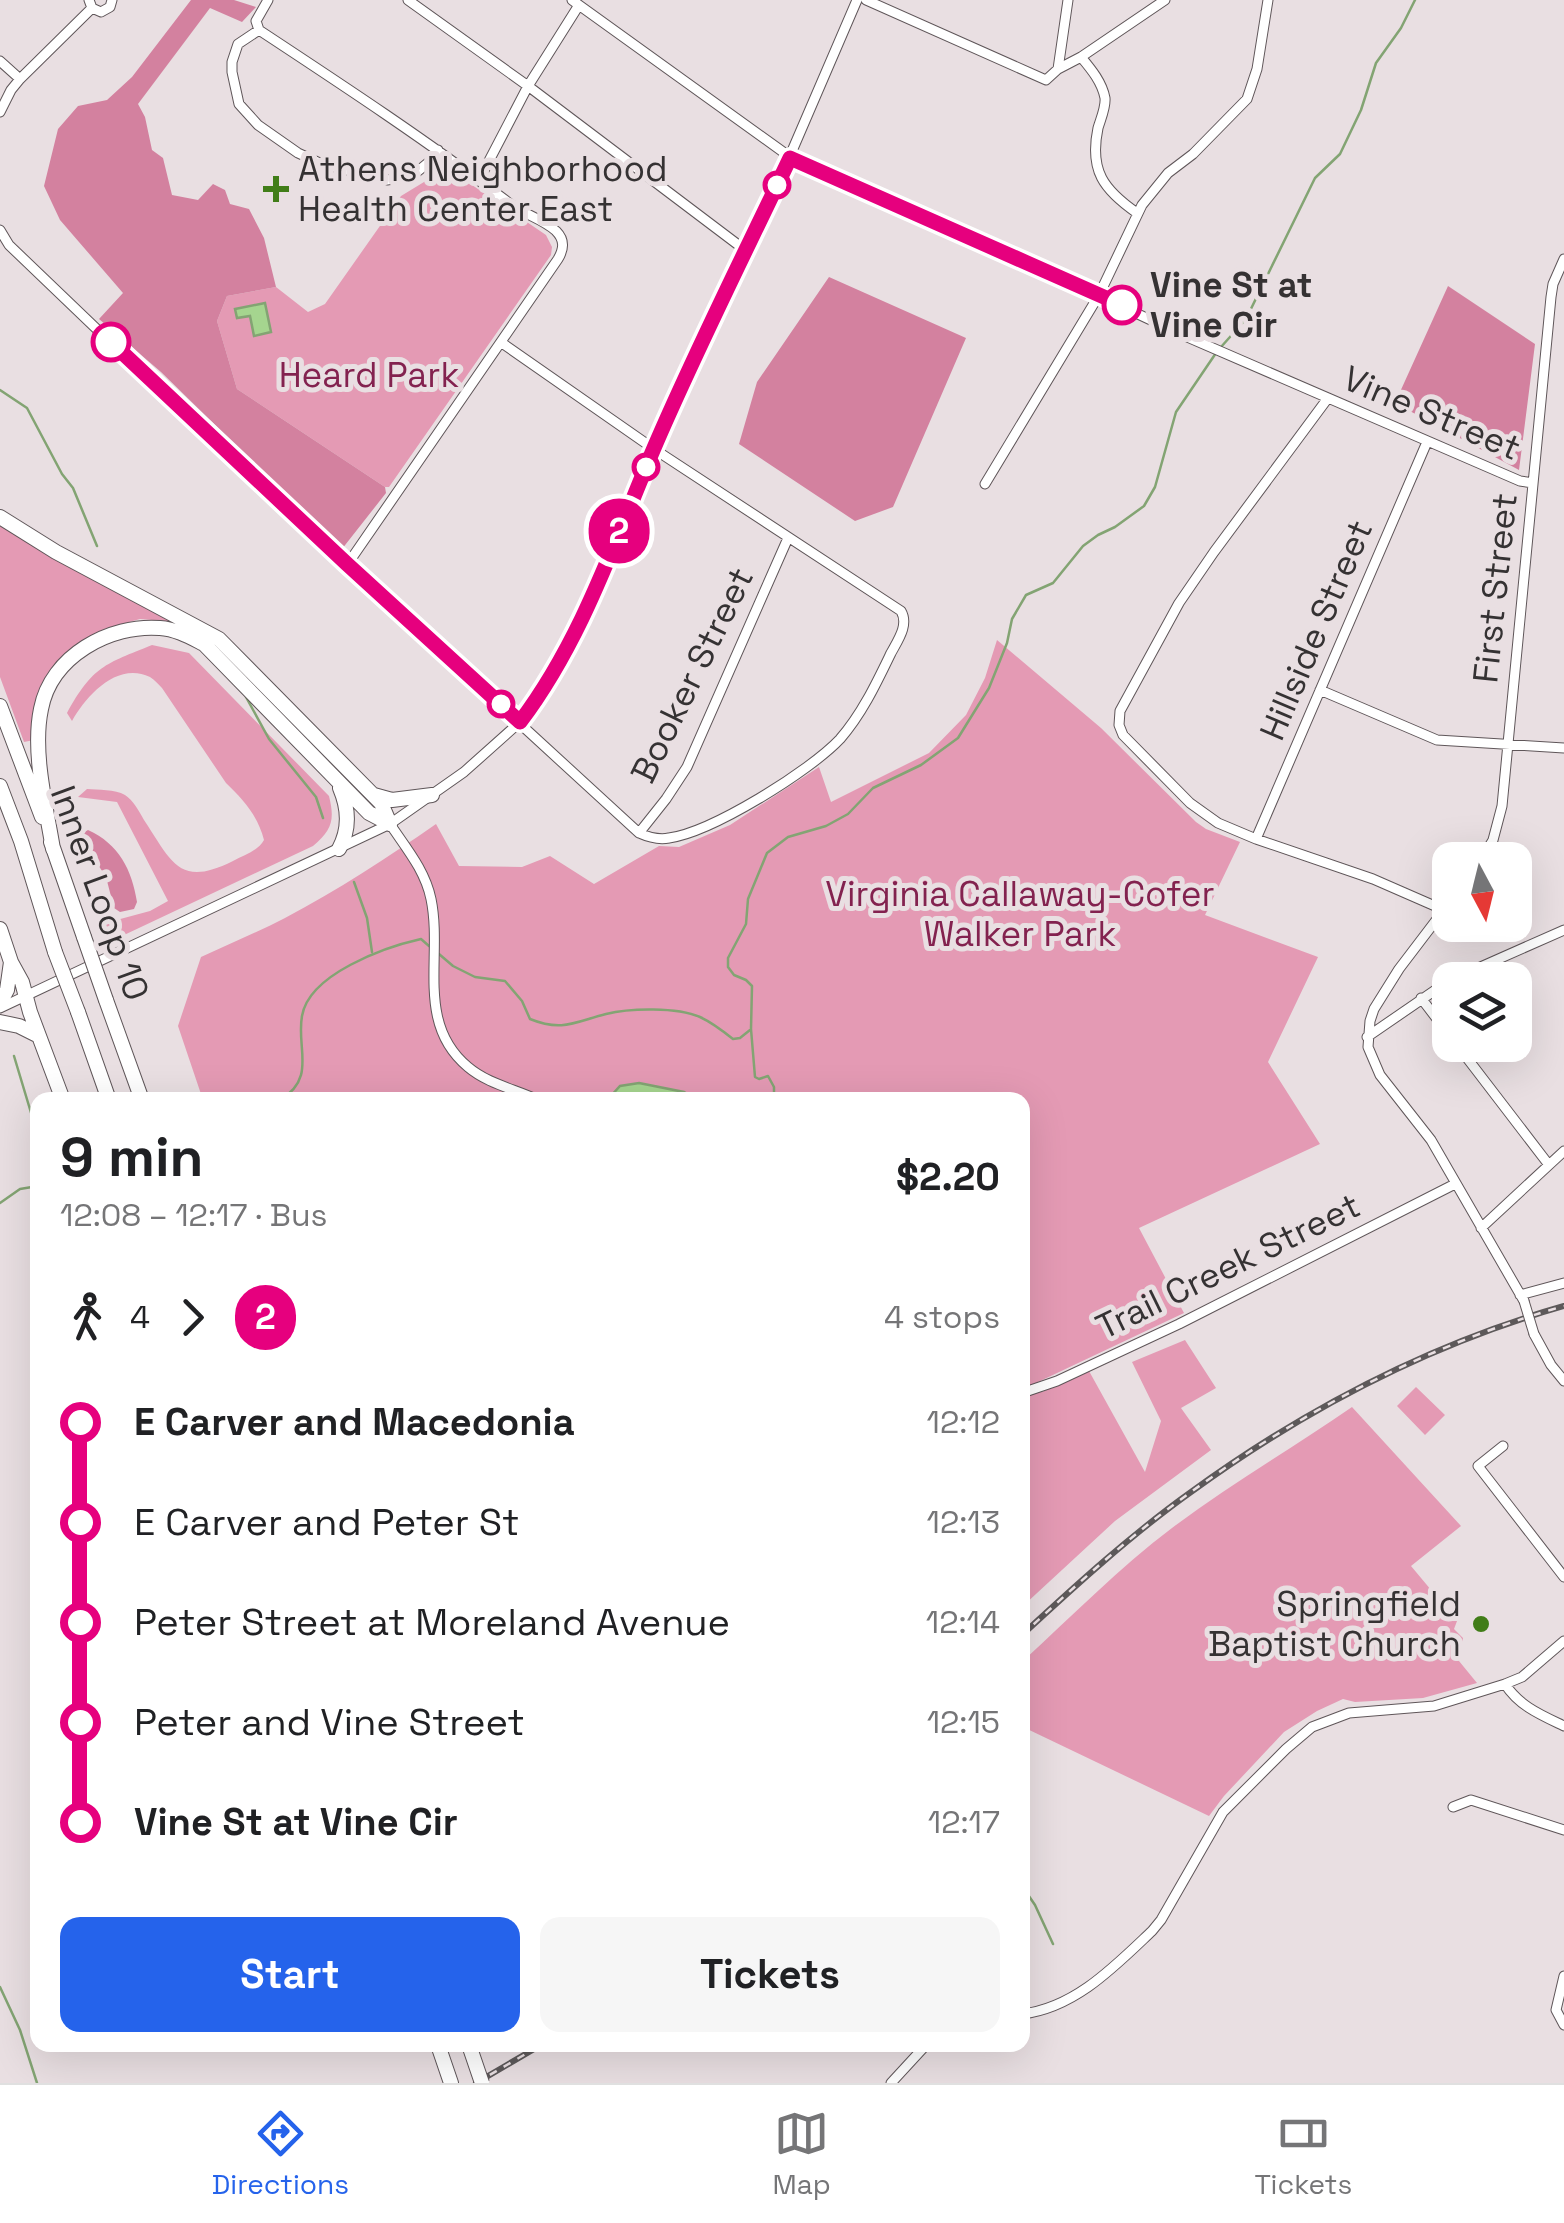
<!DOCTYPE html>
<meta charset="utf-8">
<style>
:root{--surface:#fff;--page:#f6f6f6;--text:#202124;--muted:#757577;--line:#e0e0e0;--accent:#2563eb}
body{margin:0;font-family:"Space Grotesk",sans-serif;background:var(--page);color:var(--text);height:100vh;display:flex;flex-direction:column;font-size:38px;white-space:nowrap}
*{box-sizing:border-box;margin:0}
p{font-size:32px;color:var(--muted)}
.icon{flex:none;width:55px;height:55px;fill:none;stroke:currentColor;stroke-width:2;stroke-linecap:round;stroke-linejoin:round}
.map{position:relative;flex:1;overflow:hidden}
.side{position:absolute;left:30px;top:1092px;width:1000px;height:960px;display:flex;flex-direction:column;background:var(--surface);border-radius:20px;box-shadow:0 10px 40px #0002}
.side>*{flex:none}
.badge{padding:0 20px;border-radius:32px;font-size:35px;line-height:65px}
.needle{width:65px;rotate:173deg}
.controls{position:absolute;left:1432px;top:842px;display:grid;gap:20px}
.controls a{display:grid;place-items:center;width:100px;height:100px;border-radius:20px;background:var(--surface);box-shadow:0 10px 40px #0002;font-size:50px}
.map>.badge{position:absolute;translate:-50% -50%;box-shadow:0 0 0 5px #fff}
.legs{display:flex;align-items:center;gap:15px;height:110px;padding:0 30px;font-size:32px}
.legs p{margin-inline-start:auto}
.summary{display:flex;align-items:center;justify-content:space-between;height:170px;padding:0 30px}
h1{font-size:55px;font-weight:800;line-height:75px}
.button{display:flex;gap:20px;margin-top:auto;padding:20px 30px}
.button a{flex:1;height:115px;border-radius:20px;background:var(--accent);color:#fff;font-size:40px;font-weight:800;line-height:115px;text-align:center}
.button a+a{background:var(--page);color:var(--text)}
ul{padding:0 30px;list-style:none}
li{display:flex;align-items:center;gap:35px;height:100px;font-size:38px}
li i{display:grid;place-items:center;width:15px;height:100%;margin:0 12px;background:currentColor}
li i::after{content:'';width:25px;height:25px;margin:-12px;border:8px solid;border-radius:50%;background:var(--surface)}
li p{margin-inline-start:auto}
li:first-child i{background:linear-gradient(#0000 50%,currentColor 0)}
li:last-child i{background:linear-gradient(currentColor 50%,#0000 0)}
.tabs{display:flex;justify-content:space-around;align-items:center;height:140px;border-top:2px solid var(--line);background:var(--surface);font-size:28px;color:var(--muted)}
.tabs a{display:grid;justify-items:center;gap:5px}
.tabs .current{color:var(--accent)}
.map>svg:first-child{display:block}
.green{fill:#e49ab4}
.forest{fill:#d3819f}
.water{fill:#a5d58f;stroke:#83a473;stroke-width:2.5}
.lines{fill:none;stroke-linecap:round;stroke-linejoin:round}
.stream{stroke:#83a473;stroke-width:2.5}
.minor-casing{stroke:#5f5659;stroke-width:11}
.highway-casing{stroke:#5f5659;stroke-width:16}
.minor{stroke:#fff;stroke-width:9}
.highway{stroke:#fff;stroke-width:14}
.rail-casing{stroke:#5d595a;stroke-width:6}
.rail{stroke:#e9dfe2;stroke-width:2.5;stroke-dasharray:8;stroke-linecap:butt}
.minor-bridge-casing{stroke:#5f5659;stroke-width:11;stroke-linecap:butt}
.highway-bridge-casing{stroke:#5f5659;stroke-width:16;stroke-linecap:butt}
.minor-bridge{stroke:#fff;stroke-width:9}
.highway-bridge{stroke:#fff;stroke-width:14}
.line-1-casing{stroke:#fff;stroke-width:22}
.line-1{stroke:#e6007e;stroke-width:15}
.stop-1-dot{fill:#fff;stroke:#e6007e;stroke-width:5}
.poi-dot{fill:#417d18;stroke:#e9dfe2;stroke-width:4}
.labels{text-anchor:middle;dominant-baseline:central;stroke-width:10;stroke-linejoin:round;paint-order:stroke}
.poi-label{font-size:35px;fill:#353233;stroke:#e9dfe2;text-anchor:start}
.stop-label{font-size:35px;font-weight:bold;fill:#353233;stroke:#e9dfe2;text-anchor:start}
.park-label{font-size:35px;fill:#83224f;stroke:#e9dfe2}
.street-label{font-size:35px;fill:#353233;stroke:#e9dfe2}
</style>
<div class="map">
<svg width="1564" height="2083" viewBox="0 0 1564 2083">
<rect width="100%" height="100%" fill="#e9dfe2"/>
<!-- green -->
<path class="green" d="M447,168L546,235L552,247L551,255L389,487H385L237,389L217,321L227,296L276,287L308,312L325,304L401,196Z
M0,524L48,554L177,622L140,619L104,629L77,645L64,656L34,740L24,742L0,677Z
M997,640L1101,728L1196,822L1206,829L1240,842L1205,915L1318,957L1268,1062L1320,1144L1139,1228L1184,1313L1038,1382L1042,1392L1089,1371L1145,1472L1161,1421L1132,1362L1185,1340L1216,1388L1181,1408L1211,1450L1115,1521L1023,1606L1022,1100H203L178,1026L201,957C229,944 258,932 285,918C338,890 387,858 436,824L459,866L522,867L550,856L594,884L659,846L679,847L730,825L819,767L831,802L929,753L966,715L985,678Z
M152,645L189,653L329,796C335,820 332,830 313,846L105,944L98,925L150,911L168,901L117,802L78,797L87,789C98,790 115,789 125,795C133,800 139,811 144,820C172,862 179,888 233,861C244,855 258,851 264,840C258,816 243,799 226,783L162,688C158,684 155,680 150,677C117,661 86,696 72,721L67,713C93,666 105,664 152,645Z
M1416,1387L1445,1415L1425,1435L1397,1406Z
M1352,1407L1461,1526L1411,1566L1457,1621L1454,1629L1463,1638L1459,1661L1477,1683L1423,1698L1355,1702L1343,1699L1317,1711L1284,1732L1224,1796L1209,1816L1023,1727V1661C1072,1616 1119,1568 1172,1528C1230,1484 1293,1448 1352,1407Z"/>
<!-- forest -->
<path class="forest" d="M191,0H234L256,7L242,22L210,8L138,104L145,117L152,150L163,158L172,195L198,200L213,184L225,190L230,204L249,209L264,238L276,287L227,296L217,321L237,389L385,487L386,493L342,549L161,372L99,319L123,293L60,220L44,186L58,129L78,106L107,100L132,77Z
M829,277L966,338L893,507L855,521L739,444L757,382Z
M1448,286L1535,344L1519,470L1395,403Z
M88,830C119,844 132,870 137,902L134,909L120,912L114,908L106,877L85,845L83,833Z"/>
<!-- water -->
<path class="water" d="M265,303L271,332L254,336L250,316L237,318L235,309Z
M639,1083L684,1092L696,1100H612L610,1097L620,1086Z"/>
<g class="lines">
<!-- stream -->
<path class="stream" d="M1221,347L1246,319L1315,178L1340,154L1361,110L1376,63L1401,28L1415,0
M0,390L27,408L62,474L73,488L97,546
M246,697L269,739L316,797L323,818
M354,882L367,918L372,952
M439,954L453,966L475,977L505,981L522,1001L530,1019C562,1032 575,1022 606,1014C630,1008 677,1007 700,1017C711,1022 723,1031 733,1039L740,1038L750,1030
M14,1056L38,1136
M280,1100C317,1078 296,1048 302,1016C309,974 385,947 421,939L429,946
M774,1100V1087L768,1076L759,1079L755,1077L751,1029L752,986L746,980L734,975L728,967V958L746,924L748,899L767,853L788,837L826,826L848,814L873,788L921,765L958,738L989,688L1007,643L1012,619L1026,595L1053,583L1083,546L1098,535L1115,527L1144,506L1155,487L1176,412L1216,353
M0,1203L20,1189L38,1186
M1022,1886L1035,1905L1053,1944
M0,1987L20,2030L37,2083"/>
<!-- minor casing -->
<g class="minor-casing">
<path id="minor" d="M89,0L92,8L101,12L110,7L112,0
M268,0L256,21L259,30C344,86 429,142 509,203C523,214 543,219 556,231C565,240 564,249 558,259L347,565
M408,0L528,86L745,250
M572,0L797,162L1005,252L1185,336L1520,481L1533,483
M866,0L1046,80L1058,69L1081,57L1165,0
M259,30L238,44L232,62V72L239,104L258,125L298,153L322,164L387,180L412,176L429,162L438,150
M1081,57C1091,69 1102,82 1105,98C1106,107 1101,118 1098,128C1089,171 1104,190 1137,213
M0,61L20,79
M1058,69L1068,0
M0,112L11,90L20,79L92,8
M479,180L528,86L579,5
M0,230L9,245L105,337L132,360L347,565L639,833C648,837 659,840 669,838C712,832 810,771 840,739C862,714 877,682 891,653C898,640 909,625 901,611L654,449L502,343
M1328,398L1214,552L1179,603L1120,711L1119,725L1123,735L1190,803L1218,823L1256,839L1373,879L1444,910
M985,484L1099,295L1142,205L1168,173L1193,154L1247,99L1257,69L1268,0
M1320,690L1437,740L1564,748
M390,824C406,848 425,870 431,899C443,957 415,1023 468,1067C488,1084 515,1089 538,1100
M639,833L666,799L687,767L788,538
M1256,839L1427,442
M1481,860L1493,840L1502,806L1551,297L1553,284L1564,259
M1450,902L1399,969L1374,1009L1370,1021L1368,1047L1380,1075L1431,1140L1524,1301
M1451,980L1564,930
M1421,998L1450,1036
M0,1008L390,824L464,772L520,722L543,692L576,632L654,449L753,232L789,158L857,0
M1367,1037L1450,980
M1457,1045L1549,1165
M1481,1228L1564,1151
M1520,1295L1564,1283
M1534,1334L1551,1365L1564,1381
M1022,1393L1057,1381L1179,1324L1455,1184
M1503,1446L1478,1466L1564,1577
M1505,1684C1519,1706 1541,1715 1564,1726
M1453,1807L1471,1800L1564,1830
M1564,1976L1556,2010L1564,2025
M1022,2014C1075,2008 1115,1966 1152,1931L1161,1920L1223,1812L1286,1749L1312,1727L1349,1713L1434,1706L1505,1684L1522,1677L1564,1641
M891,2083L926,2045"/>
</g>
<!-- highway casing -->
<g class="highway-casing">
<path id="highway" d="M0,517L56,552L219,639L381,803L390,824
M0,706L42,817
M0,786L21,841L55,952
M374,795L392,800L432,795
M51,842L84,937
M53,849C46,806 32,752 41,709C51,656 110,624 160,628C176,629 190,637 204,644L369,813L390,824
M339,849C350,829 349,809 340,788
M0,929L11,962L22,982L30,1012L63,1100
M106,1000L142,1100
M0,1003L7,990L11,962
M78,1012L109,1100
M0,1022L19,1026L39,1036
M438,2045L451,2083"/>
</g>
<!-- minor -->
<use href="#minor" class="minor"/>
<!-- highway -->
<use href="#highway" class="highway"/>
<!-- rail casing -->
<g class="rail-casing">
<path id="rail" d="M1022,1635C1075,1586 1132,1534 1191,1492C1304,1410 1430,1344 1564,1306
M476,2083L541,2045"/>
</g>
<!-- rail -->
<use href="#rail" class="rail"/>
<!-- minor-bridge casing -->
<g class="minor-bridge-casing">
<path id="minor-bridge" d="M1524,1301L1534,1334"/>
</g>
<!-- highway-bridge casing -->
<g class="highway-bridge-casing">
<path id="highway-bridge" d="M84,937L106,1000
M55,952L78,1012
M469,2045L482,2083"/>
</g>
<!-- minor-bridge -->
<use href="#minor-bridge" class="minor-bridge"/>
<!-- highway-bridge -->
<use href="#highway-bridge" class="highway-bridge"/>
</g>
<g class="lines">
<!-- line-1 casing -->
<g class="line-1-casing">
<path id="line-1" d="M111,342L347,564L520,722C582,640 614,542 654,448C696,350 744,255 790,158L1122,305"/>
</g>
<!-- line-1 -->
<use href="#line-1" class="line-1"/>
</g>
<!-- markers -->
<g class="stop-1-dot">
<circle cx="777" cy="185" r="12"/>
<circle cx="1122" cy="305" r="18"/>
<circle cx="111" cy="342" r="18"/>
<circle cx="646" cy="467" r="12"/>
<circle cx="501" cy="704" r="12"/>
</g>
<g class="poi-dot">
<path d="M271 174h10v10h10v10h-10v10h-10v-10h-10v-10h10z"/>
<circle cx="1481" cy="1624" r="10"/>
</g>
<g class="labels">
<!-- poi labels -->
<g class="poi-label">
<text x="298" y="169">Athens Neighborhood<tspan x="298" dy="40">Health Center East</tspan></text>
<text x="1461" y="1604" text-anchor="end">Springfield<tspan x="1461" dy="40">Baptist Church</tspan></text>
</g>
<!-- stop labels -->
<g class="stop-label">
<text x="1150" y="285">Vine St at<tspan x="1150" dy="40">Vine Cir</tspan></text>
</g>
<!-- park labels -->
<g class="park-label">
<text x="369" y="375">Heard Park</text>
<text x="1020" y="894">Virginia Callaway-Cofer<tspan x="1020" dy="40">Walker Park</tspan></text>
</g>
<!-- street labels -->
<g class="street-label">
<text transform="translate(1432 413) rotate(23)">Vine Street</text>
<text transform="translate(1495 588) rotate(-84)">First Street</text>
<text transform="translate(1316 630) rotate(-67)">Hillside Street</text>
<text transform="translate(692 675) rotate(-64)">Booker Street</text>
<text transform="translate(100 893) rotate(70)">Inner Loop 10</text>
<text transform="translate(1228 1266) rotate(-26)">Trail Creek Street</text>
</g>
</g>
</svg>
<div class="controls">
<a><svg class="needle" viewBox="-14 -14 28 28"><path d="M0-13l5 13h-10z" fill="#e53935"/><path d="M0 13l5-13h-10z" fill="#757577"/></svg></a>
<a><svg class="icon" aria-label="layers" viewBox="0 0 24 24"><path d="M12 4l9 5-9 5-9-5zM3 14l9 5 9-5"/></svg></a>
</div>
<b class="badge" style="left:619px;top:531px;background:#e6007e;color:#fff">2</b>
<section class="side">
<div class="summary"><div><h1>9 min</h1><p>12:08 – 12:17 · Bus</p></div><b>$2.20</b></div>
<div class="legs"><svg class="icon" aria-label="walk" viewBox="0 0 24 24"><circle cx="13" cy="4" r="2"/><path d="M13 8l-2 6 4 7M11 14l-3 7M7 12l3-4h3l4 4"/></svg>4<svg class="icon" aria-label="forward" viewBox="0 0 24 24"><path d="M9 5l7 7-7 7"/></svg><b class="badge" style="background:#e6007e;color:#fff">2</b><p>4 stops</p></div>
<ul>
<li><i style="color:#e6007e"></i><b>E Carver and Macedonia</b><p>12:12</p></li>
<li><i style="color:#e6007e"></i><span>E Carver and Peter St</span><p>12:13</p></li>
<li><i style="color:#e6007e"></i><span>Peter Street at Moreland Avenue</span><p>12:14</p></li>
<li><i style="color:#e6007e"></i><span>Peter and Vine Street</span><p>12:15</p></li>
<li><i style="color:#e6007e"></i><b>Vine St at Vine Cir</b><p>12:17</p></li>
</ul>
<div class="button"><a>Start</a><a>Tickets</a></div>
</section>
</div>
<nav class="tabs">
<a class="current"><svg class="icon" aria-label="directions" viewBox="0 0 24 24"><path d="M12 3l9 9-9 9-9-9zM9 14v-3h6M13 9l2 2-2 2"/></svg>Directions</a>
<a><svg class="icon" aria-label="map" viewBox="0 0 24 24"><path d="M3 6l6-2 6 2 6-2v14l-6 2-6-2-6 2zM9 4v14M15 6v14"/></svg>Map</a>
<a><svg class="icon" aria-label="tickets" viewBox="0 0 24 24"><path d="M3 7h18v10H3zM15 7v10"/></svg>Tickets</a>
</nav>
